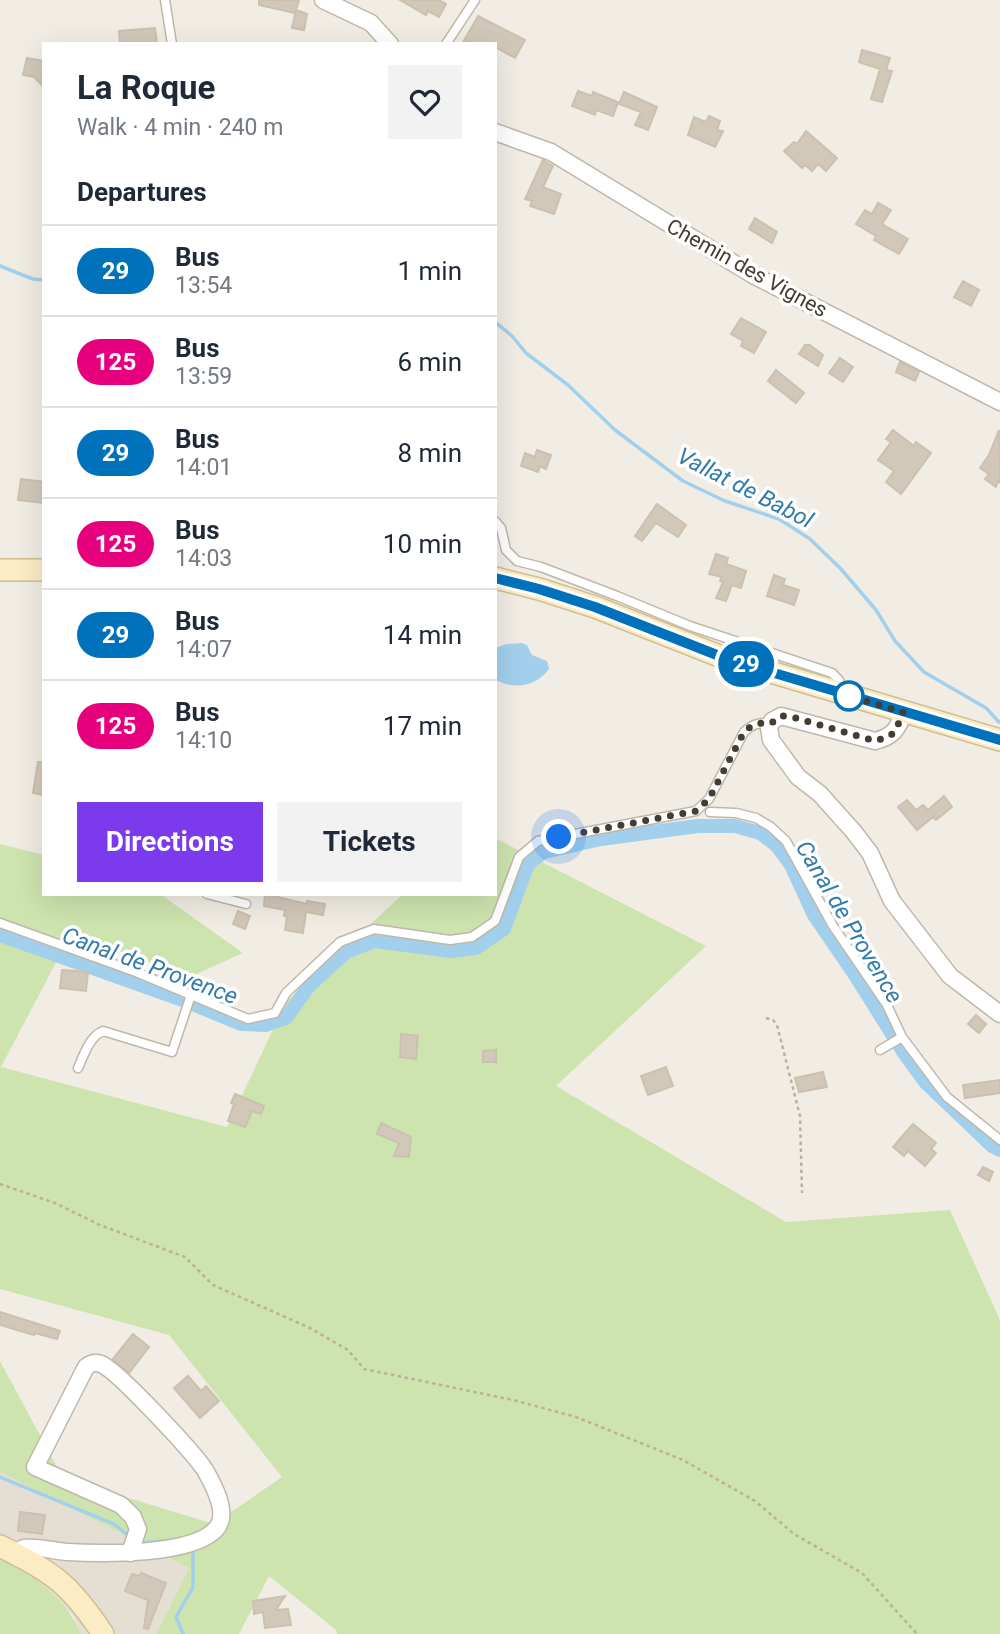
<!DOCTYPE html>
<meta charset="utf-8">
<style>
:root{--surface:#fff;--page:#f2f2f3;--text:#1f2937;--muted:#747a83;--line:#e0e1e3;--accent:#7c3aed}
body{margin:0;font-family:Roboto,sans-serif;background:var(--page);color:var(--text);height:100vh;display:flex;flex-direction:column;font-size:26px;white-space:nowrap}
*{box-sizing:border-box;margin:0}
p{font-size:23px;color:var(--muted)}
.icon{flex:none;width:38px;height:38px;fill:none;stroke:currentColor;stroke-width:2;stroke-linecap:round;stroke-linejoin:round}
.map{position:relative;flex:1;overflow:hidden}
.panel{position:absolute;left:42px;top:42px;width:455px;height:854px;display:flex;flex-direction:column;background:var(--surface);border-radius:0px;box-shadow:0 7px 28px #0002}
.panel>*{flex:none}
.badge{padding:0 14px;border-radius:23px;font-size:24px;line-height:46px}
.you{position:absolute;width:35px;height:35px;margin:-18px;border:5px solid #fff;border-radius:50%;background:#1a73e8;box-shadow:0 0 0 10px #1a73e833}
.map>.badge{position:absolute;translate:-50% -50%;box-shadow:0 0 0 4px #fff}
h2{padding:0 35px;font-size:26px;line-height:63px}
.round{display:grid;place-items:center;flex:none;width:74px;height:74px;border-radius:0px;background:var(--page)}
.head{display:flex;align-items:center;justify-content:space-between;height:119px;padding:0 35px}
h1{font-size:33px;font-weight:700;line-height:52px}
.action{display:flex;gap:14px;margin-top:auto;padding:14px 35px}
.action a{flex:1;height:80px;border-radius:0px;background:var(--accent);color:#fff;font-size:28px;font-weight:700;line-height:80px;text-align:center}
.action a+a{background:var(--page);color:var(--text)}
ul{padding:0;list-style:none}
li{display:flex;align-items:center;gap:21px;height:91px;padding:0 35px;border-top:2px solid var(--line)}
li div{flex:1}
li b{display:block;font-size:26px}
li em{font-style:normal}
li .badge{min-width:77px;font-weight:700;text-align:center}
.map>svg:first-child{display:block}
.residential{fill:#e5ded2}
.green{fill:#cde4ae}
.water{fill:#a2d0ec}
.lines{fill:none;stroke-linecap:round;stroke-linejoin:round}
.stream{stroke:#a2d0ec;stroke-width:3.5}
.canal{stroke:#a2d0ec;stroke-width:14}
.building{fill:#d2c8ba;stroke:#ccc0ae;stroke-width:2}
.lane-casing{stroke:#bfb7aa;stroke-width:11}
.street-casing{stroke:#bfb7aa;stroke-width:19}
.secondary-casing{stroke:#cfbf96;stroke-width:24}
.path{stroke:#bdaf99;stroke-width:2.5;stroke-dasharray:3.5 3.5;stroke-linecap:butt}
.lane{stroke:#fff;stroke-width:8}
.street{stroke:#fff;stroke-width:16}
.secondary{stroke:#fcecc3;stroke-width:21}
.line-casing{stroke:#fff;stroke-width:16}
.line{stroke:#0072bc;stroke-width:10}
.walk{stroke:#433d34;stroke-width:7;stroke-dasharray:0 12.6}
.stop-dot{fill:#fff;stroke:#0072bc;stroke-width:3.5}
.labels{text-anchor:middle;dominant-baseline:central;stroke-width:7;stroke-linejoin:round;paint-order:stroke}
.street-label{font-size:21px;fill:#433d34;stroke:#fff}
.water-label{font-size:23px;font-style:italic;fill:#337ba9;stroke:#fff}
</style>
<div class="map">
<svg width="1000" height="1634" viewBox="0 0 1000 1634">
<rect width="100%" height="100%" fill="#f1ede4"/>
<!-- residential -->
<path class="residential" d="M0,1472L189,1568L156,1634H81L73,1615L0,1557Z"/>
<!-- green -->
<path class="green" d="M495,838L706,946L556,1086L786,1222L950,1210L1000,1320V1634H337L336,1630L269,1576L239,1634H156L189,1568L0,1472V1361L63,1478L214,1524L282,1477L169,1335L0,1289V844L44,855V894H160L243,953L190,977L71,934L1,1067L227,1127L286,1002L403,894H495Z
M0,1557C33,1573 67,1600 81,1634H0Z"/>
<!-- water -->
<path class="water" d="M522,643L527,645L532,655L547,661L549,669C537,686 513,691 495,679V648L507,644Z"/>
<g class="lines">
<!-- stream -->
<path class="stream" d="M0,266L33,279L44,280
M495,322L512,336L526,353L568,385L615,430L683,481L725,501L779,519L810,539L841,569L876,610L895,641L924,672L986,708L999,722
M0,1477L114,1524L130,1537
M140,1543L174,1540
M183,1634L176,1617L193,1587V1548"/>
<!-- canal -->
<path class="canal" d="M0,935L188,1002L241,1024L266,1025L286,1018L309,986L346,952L375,941L450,951L476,948L504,929L528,864L544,852L601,839L698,826H735L760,833L777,846L791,865L814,915L853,972L904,1053L926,1083L992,1146L1000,1150"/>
</g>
<!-- building -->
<path class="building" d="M259,0H299L295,13L259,5Z
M400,0H439L446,4L439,17L428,11L426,15Z
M296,10L307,14L304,30L292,28Z
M478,16L525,40L515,58L495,47V44H462Z
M155,28L157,44H120L119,31Z
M862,50L890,58L886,70L892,71L882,102L871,99L880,69L859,62Z
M27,58L44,61V87L34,77L23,75Z
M578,91L592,96L593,92L618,102L613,116L596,110L595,115L572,106Z
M624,92L657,107L648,130L635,125L641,112L619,104Z
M709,116L720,121L717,130L723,131L715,147L688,135L694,117L706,122Z
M806,131L837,158L826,171L818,164L812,171L805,165L802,168L784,151L794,142L797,144Z
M543,160L553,166L543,187L561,194L554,214L530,206L532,201L525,199Z
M878,203L891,210L882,224L908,239L899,254L874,240L876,236L856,224L865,210L872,214Z
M755,218L777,232L772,243L749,229Z
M963,281L979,290L971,306L954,297Z
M741,318L766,332L754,353L741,346L743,341L731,334Z
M805,345H810L823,355L818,366L799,354Z
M840,358L853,367L843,382L829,373Z
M900,362L919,372L915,381L896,372Z
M776,370L804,393L796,403L768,381Z
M893,430L914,446L916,442L931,453L901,494L886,482L894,471L878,460L891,442L886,439Z
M999,430L1000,483L998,481L996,487L985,479L989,474L980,468L989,455Z
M537,450L551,455L546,469L540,466L538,472L521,466L525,453L535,457Z
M21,479L44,482V503L18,500Z
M657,504L686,525L678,537L656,523L642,541L635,536Z
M716,554L728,558L726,564L746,571L741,588L732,585L726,601L716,598L723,582L720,581L722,577L709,574Z
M774,575L785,579L783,585L799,590L794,605L767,596Z
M38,762H44V795L33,793Z
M944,796L952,807L936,820L933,817L917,830L898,807L907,800L916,810L923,805L928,810Z
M265,894L307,904V901L325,904L323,915L306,912L303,933L285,930L287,916H284L285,910L264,906Z
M238,911L250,916L245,929L233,924Z
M62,970L88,972L86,991L60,988Z
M976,1015L986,1024L979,1033L968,1024Z
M401,1034L418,1036L416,1059L400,1057Z
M496,1050V1062H483V1051Z
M666,1067L673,1086L648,1095L641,1076Z
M823,1072L827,1087L799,1092L795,1078Z
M1000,1080V1093L965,1098L963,1085Z
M235,1094L264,1106L261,1114L252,1111L245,1127L228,1121L234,1104L231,1103Z
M381,1123L411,1137L409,1157L394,1156L399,1143L377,1134Z
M913,1124L936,1143L931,1149L936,1153L925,1166L908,1151L904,1156L893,1147Z
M983,1167L993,1172L989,1181L978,1175Z
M0,1312L60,1331L57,1339L35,1333L34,1335L0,1325Z
M133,1334L149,1347L129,1373L113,1359Z
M188,1376L201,1391L206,1386L219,1401L200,1418L174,1388Z
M20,1512L45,1515L42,1534L18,1531Z
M141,1573L166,1583L148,1629L144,1628L148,1600L125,1591L132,1574L139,1576Z
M285,1596L276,1610L288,1609L291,1625L265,1628L263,1612L254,1614L253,1601Z"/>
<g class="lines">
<!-- lane casing -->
<g class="lane-casing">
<path id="lane" d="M165,0L172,44
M446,44L475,0
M495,521L501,528L506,550L517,561L541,567L617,596L690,626L832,673L839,680L838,689
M710,812L736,813L756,818L771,827L786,841L833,926L887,1005L902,1037L947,1097L1000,1140
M207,894L246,904
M0,923L136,972L248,1019L275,1013L286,993L340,942L374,929L450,940L472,937L495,921L519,857L538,841L696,811L709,799L744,732C753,724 759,722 770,724
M880,1050L902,1037
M78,1068C84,1055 89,1037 103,1031L172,1052L191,995"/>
</g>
<!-- street casing -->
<g class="street-casing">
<path id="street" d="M323,0L371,23L390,44
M495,132L551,152L753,275L1000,402
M903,712C899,729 892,737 875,741L781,716L772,721L769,728L771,740L798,777L820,794L854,832L870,853L892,901L950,976L1000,1014
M16,1554C19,1551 20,1549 24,1548C37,1546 54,1551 67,1552C101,1554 192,1556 216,1529C230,1514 213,1484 205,1470C194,1453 117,1370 101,1364C95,1362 91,1363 86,1367L35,1467L121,1505L133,1517L138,1529L130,1553"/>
</g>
<!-- secondary casing -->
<g class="secondary-casing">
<path id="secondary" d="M0,570H44
M495,578L539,589L595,607L727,659L1000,740
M0,1546C53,1572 70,1584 103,1634"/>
</g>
<!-- path -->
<path class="path" d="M766,1018L773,1020L777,1025L800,1116L802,1193
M0,1184L55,1203L100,1225L185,1257L213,1285L310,1328L348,1350L364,1369L513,1400L576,1417L683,1460L755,1501L794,1534L862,1573L917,1634"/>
<!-- lane -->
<use href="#lane" class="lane"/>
<!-- street -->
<use href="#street" class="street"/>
<!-- secondary -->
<use href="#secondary" class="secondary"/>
</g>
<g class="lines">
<!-- line casing -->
<g class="line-casing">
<path id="line" d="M495,578L539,589L595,607L727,659L1000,740"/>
</g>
<!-- line -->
<use href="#line" class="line"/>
<!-- walk -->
<path class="walk" d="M559,837L696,811L709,799L744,732C753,724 759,722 770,724L781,716H789L875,741L890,736L896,730L903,712L849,696"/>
</g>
<!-- markers -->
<circle class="stop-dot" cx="849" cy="696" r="14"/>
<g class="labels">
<!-- street labels -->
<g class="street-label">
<text transform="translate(747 268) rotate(29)">Chemin des Vignes</text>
</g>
<!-- water labels -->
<g class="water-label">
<text transform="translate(745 488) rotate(27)">Vallat de Babol</text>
<text transform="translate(849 922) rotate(59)">Canal de Provence</text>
<text transform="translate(150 966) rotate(20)">Canal de Provence</text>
</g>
</g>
</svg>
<div class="you" style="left:559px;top:837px"></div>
<b class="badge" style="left:746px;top:664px;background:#0072bc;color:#fff">29</b>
<section class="panel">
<div class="head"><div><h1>La Roque</h1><p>Walk · 4 min · 240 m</p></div><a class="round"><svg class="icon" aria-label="heart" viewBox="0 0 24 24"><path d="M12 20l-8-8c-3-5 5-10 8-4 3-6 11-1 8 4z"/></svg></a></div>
<h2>Departures</h2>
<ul>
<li><span class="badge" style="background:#0072bc;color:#fff">29</span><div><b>Bus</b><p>13:54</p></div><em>1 min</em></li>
<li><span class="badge" style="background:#e6007e;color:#fff">125</span><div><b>Bus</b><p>13:59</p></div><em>6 min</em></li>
<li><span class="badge" style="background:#0072bc;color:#fff">29</span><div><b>Bus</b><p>14:01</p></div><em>8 min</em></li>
<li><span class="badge" style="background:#e6007e;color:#fff">125</span><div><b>Bus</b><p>14:03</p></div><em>10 min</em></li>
<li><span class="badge" style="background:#0072bc;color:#fff">29</span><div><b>Bus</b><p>14:07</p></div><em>14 min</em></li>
<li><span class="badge" style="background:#e6007e;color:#fff">125</span><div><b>Bus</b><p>14:10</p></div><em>17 min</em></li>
</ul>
<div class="action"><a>Directions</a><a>Tickets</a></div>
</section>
</div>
